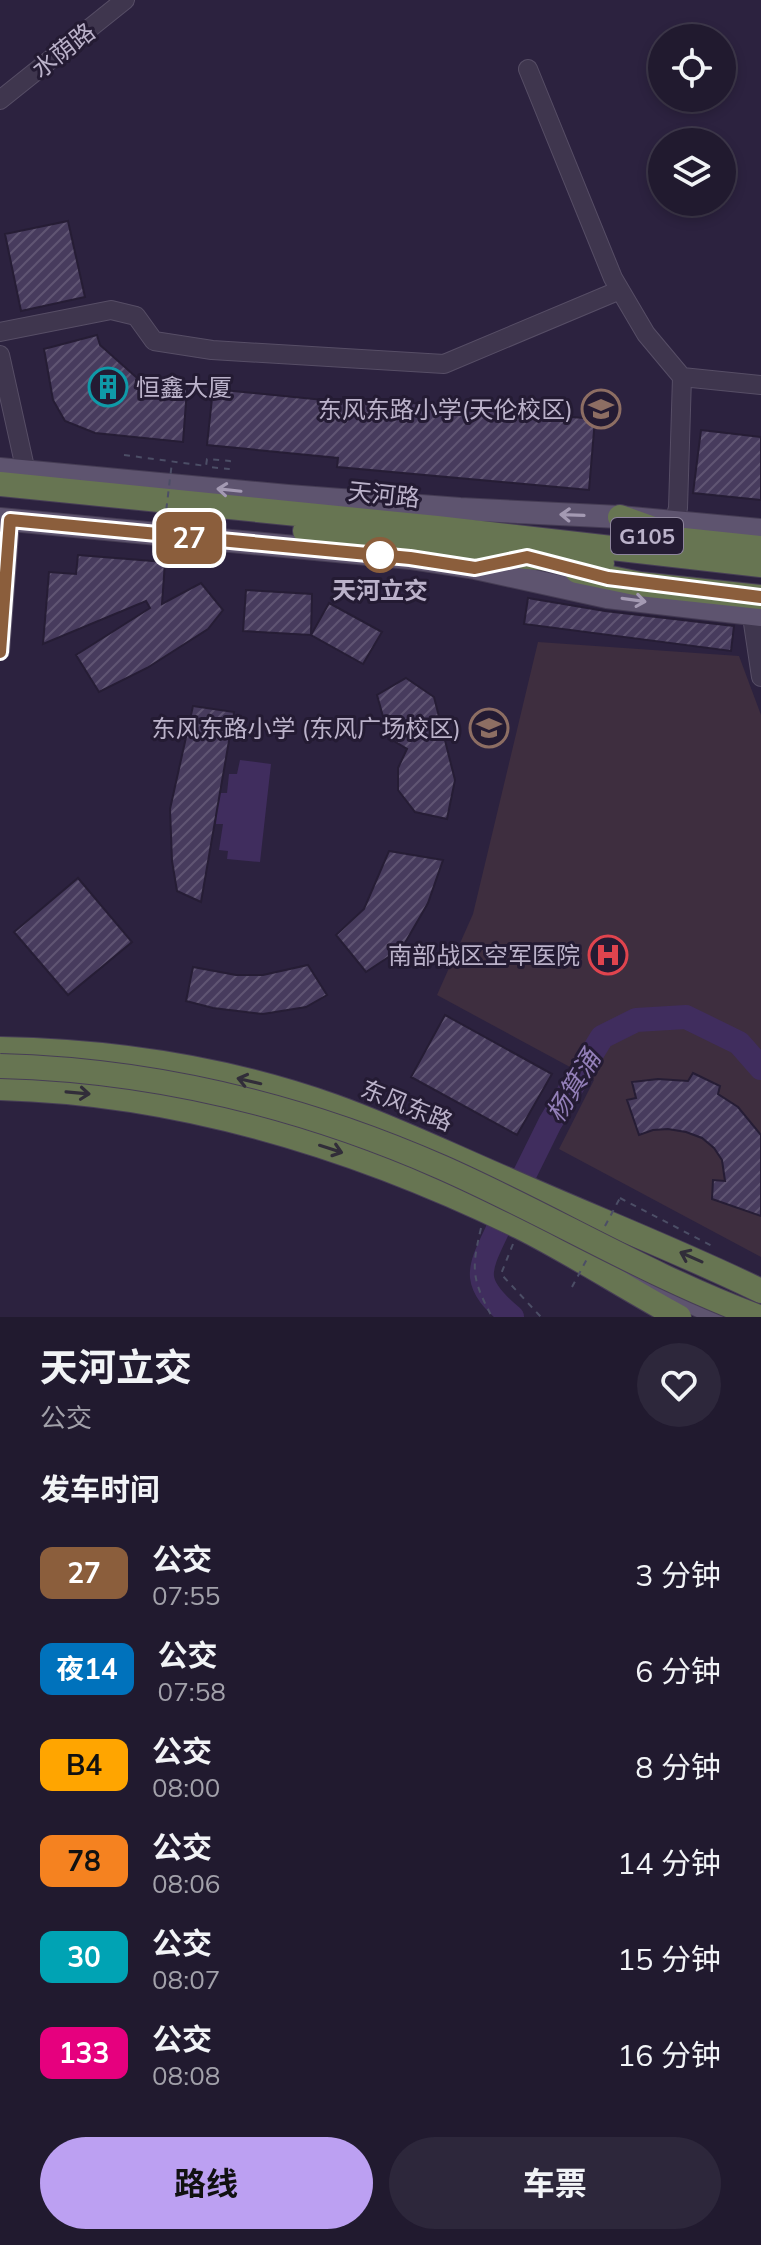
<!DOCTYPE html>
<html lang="zh">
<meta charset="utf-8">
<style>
:root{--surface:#211a2f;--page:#2d273b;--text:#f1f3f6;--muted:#a2a1aa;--line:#3e384b;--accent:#bca0f2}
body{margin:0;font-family:Mulish,"Noto Sans SC",sans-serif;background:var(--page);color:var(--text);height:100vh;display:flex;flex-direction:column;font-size:30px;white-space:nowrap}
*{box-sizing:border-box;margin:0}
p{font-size:26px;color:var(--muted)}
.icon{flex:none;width:44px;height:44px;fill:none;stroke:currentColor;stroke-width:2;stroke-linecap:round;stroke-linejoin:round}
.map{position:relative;height:1317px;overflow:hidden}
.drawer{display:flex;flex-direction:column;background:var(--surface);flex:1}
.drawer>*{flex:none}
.badge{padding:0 16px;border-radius:12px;font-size:28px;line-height:52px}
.fabs{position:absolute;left:648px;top:24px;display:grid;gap:16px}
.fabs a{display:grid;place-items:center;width:88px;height:88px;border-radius:50%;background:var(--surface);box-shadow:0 4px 12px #0003,0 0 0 2px var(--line);font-size:40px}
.map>.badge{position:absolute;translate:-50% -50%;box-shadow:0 0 0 4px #fff}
h2{padding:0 40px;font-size:30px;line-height:72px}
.round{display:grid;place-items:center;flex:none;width:84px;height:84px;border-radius:42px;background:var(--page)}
.overview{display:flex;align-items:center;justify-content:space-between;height:136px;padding:0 40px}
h1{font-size:38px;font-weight:700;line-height:60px}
.button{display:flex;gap:16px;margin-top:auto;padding:16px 40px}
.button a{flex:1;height:92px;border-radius:48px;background:var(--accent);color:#111;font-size:32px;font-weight:700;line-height:92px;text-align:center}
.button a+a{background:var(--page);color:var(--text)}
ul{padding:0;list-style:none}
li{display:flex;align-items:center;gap:24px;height:96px;padding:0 40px}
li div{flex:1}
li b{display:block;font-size:30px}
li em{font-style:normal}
li .badge{min-width:88px;font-weight:700;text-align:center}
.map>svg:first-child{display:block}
.medical{fill:#3e2e3f}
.water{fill:#402d5e}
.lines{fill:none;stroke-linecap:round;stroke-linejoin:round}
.river{stroke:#402d5e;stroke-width:24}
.building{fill:url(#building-hatch);stroke:#261d35;stroke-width:2}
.minor-casing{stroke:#574e66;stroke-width:20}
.major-casing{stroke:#453c54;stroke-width:24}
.highway-casing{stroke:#473e56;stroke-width:26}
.path{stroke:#4c4e66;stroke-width:2;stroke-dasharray:6 6;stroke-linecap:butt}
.minor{stroke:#3f364e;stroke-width:18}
.major{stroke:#5e546f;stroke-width:22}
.highway{stroke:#677552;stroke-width:24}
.highway-bridge-casing{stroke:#473e56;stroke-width:26;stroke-linecap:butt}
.path-bridge{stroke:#4c4e66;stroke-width:2;stroke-dasharray:6 6;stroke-linecap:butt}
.highway-bridge{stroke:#677552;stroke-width:24}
.oneway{stroke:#a49ab3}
.oneway2{stroke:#312d39}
.line-casing{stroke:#fff;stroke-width:18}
.line{stroke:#8b5e3c;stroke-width:12}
.stop-dot{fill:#fff;stroke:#8b5e3c;stroke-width:4}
.labels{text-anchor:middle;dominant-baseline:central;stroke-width:6;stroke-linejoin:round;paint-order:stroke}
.shield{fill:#241b33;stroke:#8e859d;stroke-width:2}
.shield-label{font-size:22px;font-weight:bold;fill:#bbb2ca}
.street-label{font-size:24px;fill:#bbb2ca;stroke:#241b33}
.poi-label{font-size:24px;fill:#bbb2ca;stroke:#241b33;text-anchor:end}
.stop-label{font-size:24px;font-weight:bold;fill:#bbb2ca;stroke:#241b33}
.water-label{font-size:26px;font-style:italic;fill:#937fb8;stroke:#241b33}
</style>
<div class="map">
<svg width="761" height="1317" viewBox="0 0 761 1317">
<defs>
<pattern id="building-hatch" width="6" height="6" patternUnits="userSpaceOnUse" patternTransform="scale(2)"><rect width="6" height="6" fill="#473b5d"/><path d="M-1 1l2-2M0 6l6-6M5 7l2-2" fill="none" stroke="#605573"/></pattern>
</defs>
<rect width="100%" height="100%" fill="#2c223f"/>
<!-- medical -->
<path class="medical" d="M538,642L739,656L761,715V1257L559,1149L594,1080L437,995L473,914Z"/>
<!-- water -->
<path class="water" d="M240,760L271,764L260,862L227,859L228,851L219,850L223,824H216L218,793H227L229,774H237Z"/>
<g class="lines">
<!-- river -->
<path class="river" d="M511,1202L550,1123L602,1037L636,1020L686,1017L739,1043L761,1068
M499,1227C478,1271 470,1282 512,1317"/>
</g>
<!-- building -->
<path class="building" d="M68,221L85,297L21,311L5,234Z
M97,335L100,345L145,385L187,389L183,442L95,433L65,421L53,400L44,349Z
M213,389L343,402V397L595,419L589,490L337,467L338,458L207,445Z
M701,430L761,437V500L693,493Z
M78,555L165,562L162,604L201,583L223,610L208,629L147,668L99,692L76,655L150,608L146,601L43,644L49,572L76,574Z
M246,590L312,594L311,635L243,631Z
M528,598L605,611L734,626L731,651L524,624Z
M329,603L382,632L363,664L311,635Z
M406,678L434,697L455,780L447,819L415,812L398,790V768L407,749L389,738L377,695Z
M193,706L234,712L201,902L177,891L172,861L170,809Z
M389,851L443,860L428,903L402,948L366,972L336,935L364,909Z
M78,878L132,942L68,995L14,932Z
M308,965L327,995L306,1007L263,1014L213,1008L186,1001L193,967L236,975H263Z
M445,1015L552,1074L517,1135L411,1077Z
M693,1073L720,1086L718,1094L738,1107L761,1135V1216L712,1199L713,1180L725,1181L722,1160L714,1148L702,1138L686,1132L668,1129L653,1130L639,1135L627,1100L636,1098L632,1082L658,1079L688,1081Z"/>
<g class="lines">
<!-- minor casing -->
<g class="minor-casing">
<path id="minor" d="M528,69L613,278L646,334L682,377L678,508L674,522
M0,100L125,0
M0,332L111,310L136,316L154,341L212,350L444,364L620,290
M0,355L26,472
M682,377L761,385
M750,603L761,677
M0,651L10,520"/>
</g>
<!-- major casing -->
<g class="major-casing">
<path id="major" d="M0,469L288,496L460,509L620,517L761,530
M0,519L410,558L475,568L607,597L761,615
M591,1256L723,1317"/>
</g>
<!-- highway casing -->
<g class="highway-casing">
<path id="highway" d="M0,484L437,528L761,565
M620,517L673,536
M305,531L527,557L602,563
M655,537L761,548
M577,571L640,584L761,597
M0,1049C113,1051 226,1068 333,1106C392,1127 448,1154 506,1179C591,1217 677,1250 761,1291
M0,1088C181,1093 358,1148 520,1227C574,1254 625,1288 679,1317"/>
</g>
<!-- path -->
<path class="path" d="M124,455L206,466L207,459L230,461L229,469L209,467
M158,562L160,554
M620,1198L714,1247
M481,1228C471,1270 472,1279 492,1317
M513,1244L501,1274L541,1317"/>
<!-- minor -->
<use href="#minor" class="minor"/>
<!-- major -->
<use href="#major" class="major"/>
<!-- highway -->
<use href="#highway" class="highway"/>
<!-- highway-bridge casing -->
<g class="highway-bridge-casing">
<path id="highway-bridge" d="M0,1066C152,1070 302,1106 441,1167C548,1214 648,1276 759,1317"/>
</g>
<!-- path-bridge -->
<path class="path-bridge" d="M162,545L172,462
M605,1226L620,1198
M572,1287L587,1259"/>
<!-- highway-bridge -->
<use href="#highway-bridge" class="highway-bridge"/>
</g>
<!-- one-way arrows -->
<defs><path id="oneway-shaft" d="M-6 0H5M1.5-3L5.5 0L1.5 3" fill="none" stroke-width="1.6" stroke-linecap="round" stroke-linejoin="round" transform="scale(2)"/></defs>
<g class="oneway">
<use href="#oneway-shaft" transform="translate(229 490) rotate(-174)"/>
<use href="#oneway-shaft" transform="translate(572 515) rotate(-178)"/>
<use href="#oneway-shaft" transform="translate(634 600) rotate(8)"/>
</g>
<g class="oneway2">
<use href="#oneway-shaft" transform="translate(249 1081) rotate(-167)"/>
<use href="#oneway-shaft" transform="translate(78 1093) rotate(5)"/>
<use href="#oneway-shaft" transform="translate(331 1149) rotate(18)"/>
<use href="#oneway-shaft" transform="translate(691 1257) rotate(-156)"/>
</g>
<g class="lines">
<!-- line casing -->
<g class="line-casing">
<path id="line" d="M0,652L10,520L410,558L475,568L527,557L608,578L761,597"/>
</g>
<!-- line -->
<use href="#line" class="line"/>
</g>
<!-- icons -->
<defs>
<g id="building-ring" transform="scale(2)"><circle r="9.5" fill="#241b33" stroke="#0f9aa8" stroke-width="1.5"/><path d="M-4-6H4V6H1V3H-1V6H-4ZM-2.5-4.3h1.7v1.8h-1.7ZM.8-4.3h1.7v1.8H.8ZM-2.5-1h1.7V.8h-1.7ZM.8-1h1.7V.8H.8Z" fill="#0f9aa8"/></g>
<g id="school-ring" transform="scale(2)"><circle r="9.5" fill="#241b33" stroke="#8d6e63" stroke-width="1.5"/><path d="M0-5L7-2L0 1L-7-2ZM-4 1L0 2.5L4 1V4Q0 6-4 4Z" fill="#8d6e63"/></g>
<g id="hospital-ring" transform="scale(2)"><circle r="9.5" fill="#241b33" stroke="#e0444e" stroke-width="1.5"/><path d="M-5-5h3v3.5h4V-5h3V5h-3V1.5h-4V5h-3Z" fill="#e0444e"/></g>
</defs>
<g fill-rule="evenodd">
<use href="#building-ring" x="108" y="387"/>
<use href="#school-ring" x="601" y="409"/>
<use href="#school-ring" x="489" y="728"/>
<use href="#hospital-ring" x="608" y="955"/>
</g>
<!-- markers -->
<circle class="stop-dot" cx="380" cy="555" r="16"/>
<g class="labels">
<!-- shield labels -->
<rect class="shield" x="611" y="518" width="72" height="36" rx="6"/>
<g class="shield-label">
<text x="647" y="536">G105</text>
</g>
<!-- street labels -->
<g class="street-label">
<text transform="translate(63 50) rotate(-38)">水荫路</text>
<text transform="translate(384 494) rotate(6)">天河路</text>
<text transform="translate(407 1105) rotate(22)">东风东路</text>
</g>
<!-- poi labels -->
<g class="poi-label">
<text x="136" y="387" text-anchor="start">恒鑫大厦</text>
<text x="573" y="409">东风东路小学(天伦校区)</text>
<text x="461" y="728">东风东路小学 (东风广场校区)</text>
<text x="580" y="955">南部战区空军医院</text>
</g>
<!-- stop labels -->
<g class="stop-label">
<text x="380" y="590">天河立交</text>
</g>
<!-- water labels -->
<g class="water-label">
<text transform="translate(573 1086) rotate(-59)">杨箕涌</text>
</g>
</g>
</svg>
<div class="fabs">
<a><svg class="icon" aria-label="locate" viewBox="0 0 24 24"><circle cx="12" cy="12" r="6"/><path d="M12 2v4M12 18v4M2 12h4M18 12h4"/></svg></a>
<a><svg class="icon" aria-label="layers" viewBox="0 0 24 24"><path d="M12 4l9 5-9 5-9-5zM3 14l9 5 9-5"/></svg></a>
</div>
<b class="badge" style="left:189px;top:538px;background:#8b5e3c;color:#fff">27</b>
</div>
<section class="drawer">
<div class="overview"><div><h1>天河立交</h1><p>公交</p></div><a class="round"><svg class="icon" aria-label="heart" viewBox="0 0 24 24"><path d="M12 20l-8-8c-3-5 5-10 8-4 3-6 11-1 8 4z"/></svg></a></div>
<h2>发车时间</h2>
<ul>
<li><span class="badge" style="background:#8b5e3c;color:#fff">27</span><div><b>公交</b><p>07:55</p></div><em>3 分钟</em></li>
<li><span class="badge" style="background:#0072bc;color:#fff">夜14</span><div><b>公交</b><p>07:58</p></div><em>6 分钟</em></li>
<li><span class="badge" style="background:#ffa500;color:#111">B4</span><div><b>公交</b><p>08:00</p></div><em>8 分钟</em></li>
<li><span class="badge" style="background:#f58220;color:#111">78</span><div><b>公交</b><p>08:06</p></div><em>14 分钟</em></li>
<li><span class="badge" style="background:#00a3b4;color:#fff">30</span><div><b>公交</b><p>08:07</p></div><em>15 分钟</em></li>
<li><span class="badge" style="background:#e6007e;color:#fff">133</span><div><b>公交</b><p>08:08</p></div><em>16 分钟</em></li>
</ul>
<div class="button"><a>路线</a><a>车票</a></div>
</section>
